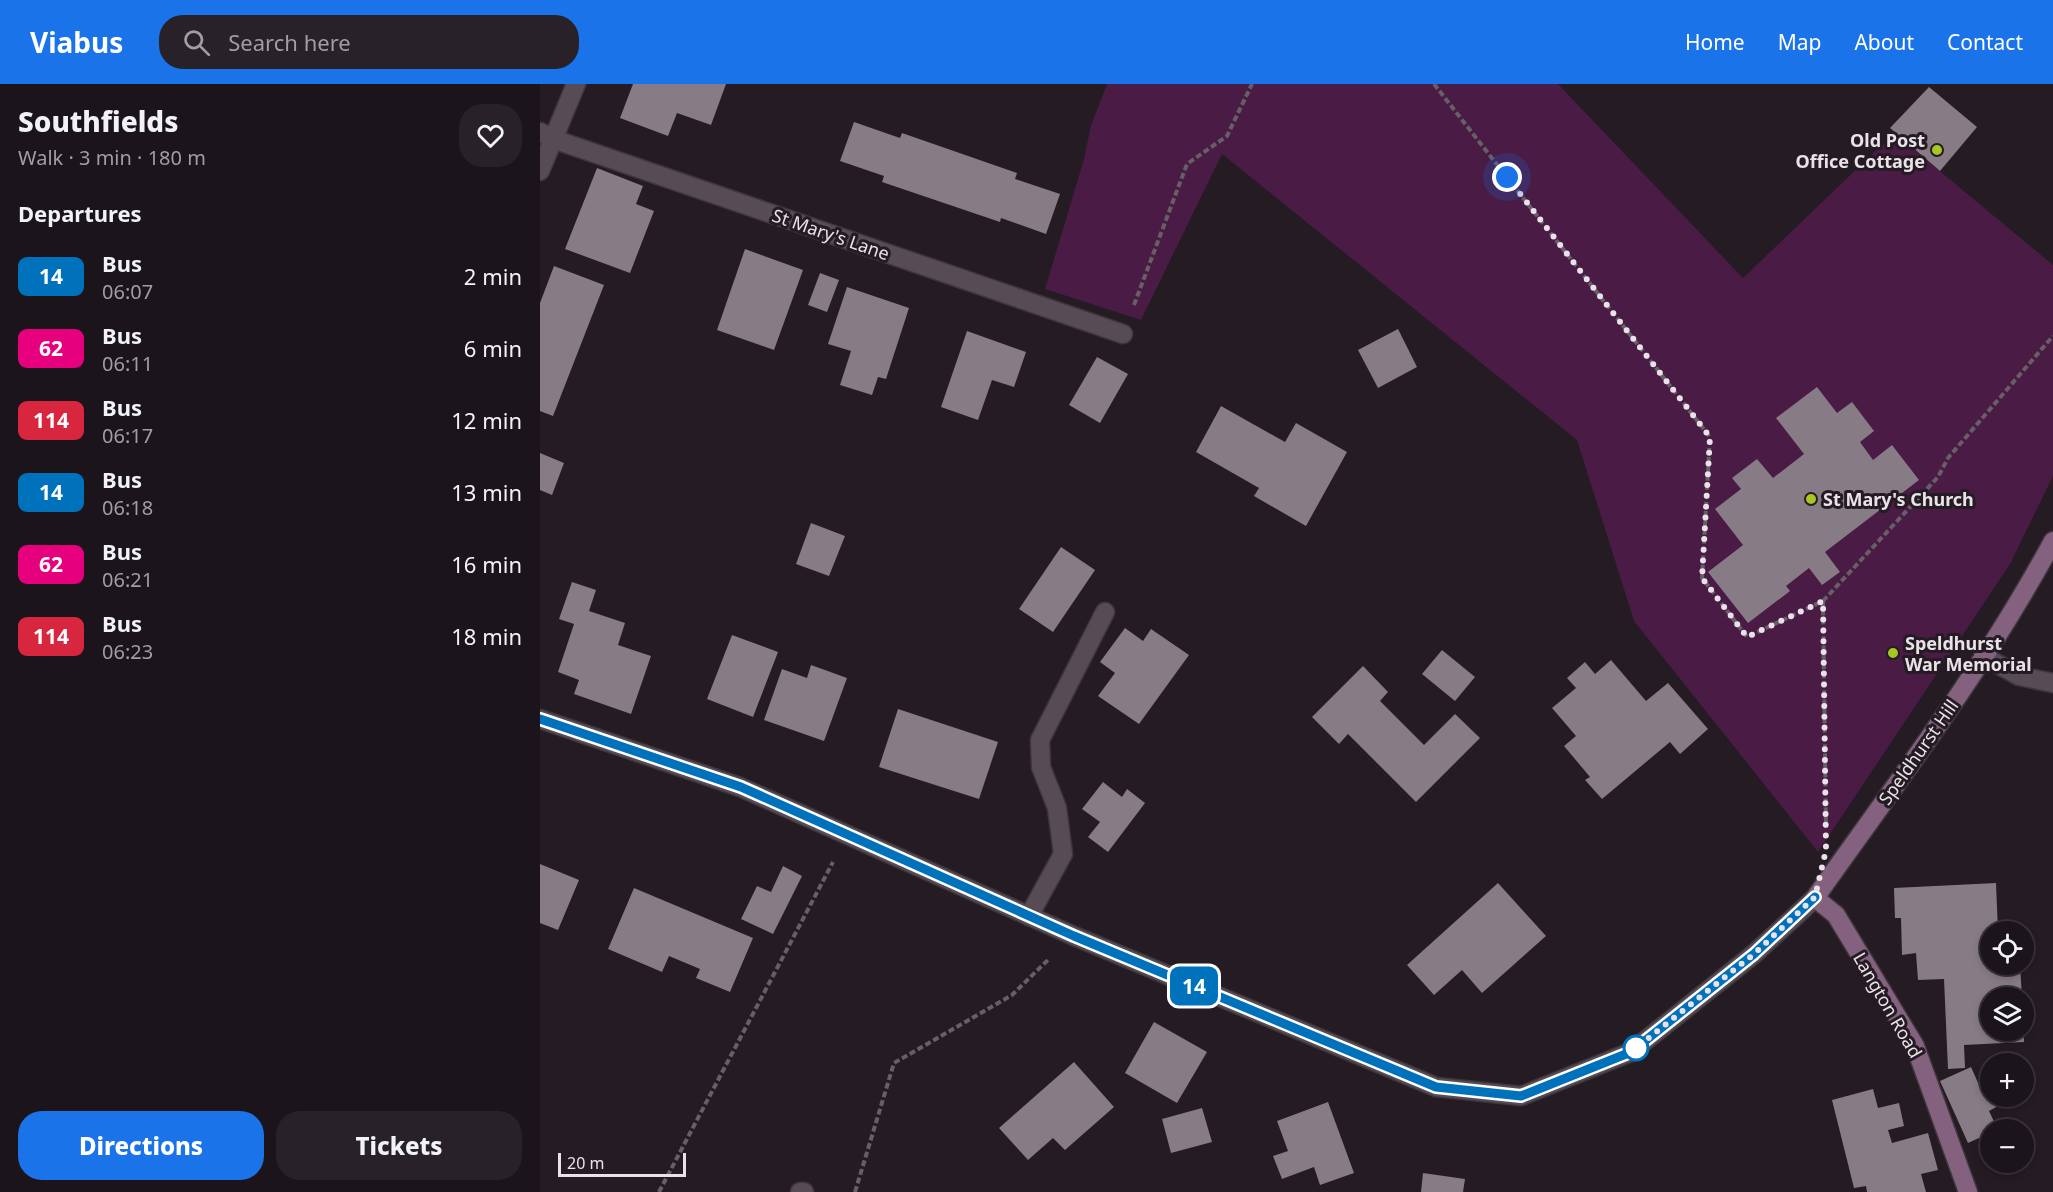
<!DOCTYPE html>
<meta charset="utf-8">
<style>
:root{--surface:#1b141a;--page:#282127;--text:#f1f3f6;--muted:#a09ea2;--line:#393339;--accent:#1a73e8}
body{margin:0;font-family:"Noto Sans",sans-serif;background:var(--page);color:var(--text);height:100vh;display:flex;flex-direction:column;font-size:22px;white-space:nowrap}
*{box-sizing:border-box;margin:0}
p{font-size:20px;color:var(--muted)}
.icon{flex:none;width:33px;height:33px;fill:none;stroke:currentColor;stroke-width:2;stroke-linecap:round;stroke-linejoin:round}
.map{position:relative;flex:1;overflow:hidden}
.panel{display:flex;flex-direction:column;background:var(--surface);width:540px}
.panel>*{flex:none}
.badge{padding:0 12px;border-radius:9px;font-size:21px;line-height:39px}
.fabs{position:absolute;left:1440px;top:837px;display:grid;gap:12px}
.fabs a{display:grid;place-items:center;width:54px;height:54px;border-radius:50%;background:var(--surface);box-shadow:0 3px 9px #0003,0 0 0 2px var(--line);font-size:30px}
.scale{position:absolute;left:18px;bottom:15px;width:128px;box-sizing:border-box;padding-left:6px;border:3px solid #e9e2e8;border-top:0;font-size:16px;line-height:21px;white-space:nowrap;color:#e9e2e8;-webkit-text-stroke:4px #241b23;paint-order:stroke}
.you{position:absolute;width:30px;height:30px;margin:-15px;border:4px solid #fff;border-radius:50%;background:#1a73e8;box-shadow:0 0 0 9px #1a73e833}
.map>.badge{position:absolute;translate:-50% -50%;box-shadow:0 0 0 3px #fff}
h2{padding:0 18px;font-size:22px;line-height:54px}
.round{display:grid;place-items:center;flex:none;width:63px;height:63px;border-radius:24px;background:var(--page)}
.head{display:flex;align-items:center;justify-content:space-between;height:102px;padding:0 18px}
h1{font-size:28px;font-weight:800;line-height:45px}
.action{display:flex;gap:12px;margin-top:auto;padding:12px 18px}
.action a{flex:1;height:69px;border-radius:24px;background:var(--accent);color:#fff;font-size:24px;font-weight:800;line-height:69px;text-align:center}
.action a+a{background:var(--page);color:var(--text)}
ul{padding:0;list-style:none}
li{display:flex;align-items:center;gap:18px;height:72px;padding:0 18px}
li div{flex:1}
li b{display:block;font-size:22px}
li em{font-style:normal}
li .badge{min-width:66px;font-weight:700;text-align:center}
header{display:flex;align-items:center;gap:36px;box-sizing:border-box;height:84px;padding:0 30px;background:var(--accent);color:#fff}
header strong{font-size:28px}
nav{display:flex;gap:33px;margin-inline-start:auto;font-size:21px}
.search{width:420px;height:54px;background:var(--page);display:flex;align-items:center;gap:15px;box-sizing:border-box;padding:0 21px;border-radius:24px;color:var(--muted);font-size:22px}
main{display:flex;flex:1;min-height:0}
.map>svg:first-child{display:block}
.green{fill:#491b45}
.building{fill:#877b85}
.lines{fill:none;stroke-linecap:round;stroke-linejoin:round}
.lane-casing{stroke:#3d363c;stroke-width:21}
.street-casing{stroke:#3d363c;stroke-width:21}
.secondary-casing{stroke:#3d363c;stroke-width:21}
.path{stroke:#675f66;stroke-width:4;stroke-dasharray:6 3;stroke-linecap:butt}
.lane{stroke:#574c55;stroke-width:18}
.street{stroke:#574c55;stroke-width:18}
.secondary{stroke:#84617f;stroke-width:18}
.line-casing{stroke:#fff;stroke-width:14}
.line{stroke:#0072bc;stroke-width:9}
.walk{stroke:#e9e2e8;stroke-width:6;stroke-dasharray:0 10.8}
.poi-dot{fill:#a6c820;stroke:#241b23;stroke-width:2}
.stop-dot{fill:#fff;stroke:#0072bc;stroke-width:3}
.labels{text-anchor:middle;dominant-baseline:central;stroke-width:6;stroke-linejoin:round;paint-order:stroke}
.poi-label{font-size:18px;font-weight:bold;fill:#e9e2e8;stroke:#241b23;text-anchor:start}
.street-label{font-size:18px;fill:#e9e2e8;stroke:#241b23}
</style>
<header>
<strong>Viabus</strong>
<div class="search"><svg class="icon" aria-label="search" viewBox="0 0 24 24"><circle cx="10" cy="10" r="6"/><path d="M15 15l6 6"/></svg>Search here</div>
<nav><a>Home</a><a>Map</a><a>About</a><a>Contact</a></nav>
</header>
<main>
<section class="panel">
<div class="head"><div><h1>Southfields</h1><p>Walk · 3 min · 180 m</p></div><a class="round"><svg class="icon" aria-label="heart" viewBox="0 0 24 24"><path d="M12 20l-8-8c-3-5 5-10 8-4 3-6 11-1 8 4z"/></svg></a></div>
<h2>Departures</h2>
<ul>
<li><span class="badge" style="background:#0072bc;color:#fff">14</span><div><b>Bus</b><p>06:07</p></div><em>2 min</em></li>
<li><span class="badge" style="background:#e6007e;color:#fff">62</span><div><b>Bus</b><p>06:11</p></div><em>6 min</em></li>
<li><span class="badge" style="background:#d7263d;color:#fff">114</span><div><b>Bus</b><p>06:17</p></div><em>12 min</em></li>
<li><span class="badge" style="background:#0072bc;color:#fff">14</span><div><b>Bus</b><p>06:18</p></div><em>13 min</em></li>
<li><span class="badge" style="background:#e6007e;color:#fff">62</span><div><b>Bus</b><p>06:21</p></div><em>16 min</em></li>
<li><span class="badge" style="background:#d7263d;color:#fff">114</span><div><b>Bus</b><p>06:23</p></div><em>18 min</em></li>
</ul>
<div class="action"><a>Directions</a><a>Tickets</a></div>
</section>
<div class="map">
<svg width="1513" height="1108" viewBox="0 0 1513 1108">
<rect width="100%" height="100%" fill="#241b23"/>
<!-- green -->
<path class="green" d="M567,0H1018L1203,194L1354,49L1513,181V392L1470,480L1278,768L1094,537L1037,356L682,70L601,236L505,205L544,75L551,41Z"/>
<!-- building -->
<path class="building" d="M93,0H186L171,41L137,29L128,52L80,34Z
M1389,3L1437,43L1400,87L1350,44Z
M314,38L360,54L362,49L477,89L475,95L520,110L506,150L461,134L460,138L342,98L344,92L300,77Z
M57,84L103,102L96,120L114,127L90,189L25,165Z
M205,165L263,186L234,266L177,246Z
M14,182L64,201L13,332L0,327V219Z
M280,189L299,196L287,228L268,221Z
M307,203L369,224L346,295L338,293L332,311L300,301L311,267L288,260Z
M858,245L877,283L838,304L818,266Z
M427,247L486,268L474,303L452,296L438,336L401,323Z
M557,273L588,290L560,339L529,321Z
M1277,303L1297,329L1312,318L1334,347L1320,358L1333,376L1352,361L1379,396L1285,468L1300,488L1282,501L1269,484L1246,502L1250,507L1208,539L1168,488L1203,461L1175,425L1201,405L1192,394L1217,375L1233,394L1264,370L1236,334Z
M681,322L745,358L756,339L807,368L766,442L714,412L719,404L656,368Z
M0,369L24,379L12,411L0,406Z
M271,439L305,452L289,492L256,480Z
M521,463L555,486L513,548L479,525Z
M32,498L56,506L49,527L85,539L78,561L111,572L91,630L34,610L39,596L18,588L34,540L19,535Z
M585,544L603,557L611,545L649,571L599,640L558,612L575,589L560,578Z
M192,551L238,568L213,633L167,615Z
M902,566L935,593L915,617L882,590Z
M1071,576L1106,617L1128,599L1168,645L1140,670L1130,658L1062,715L1045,696L1050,693L1024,662L1036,652L1012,624L1036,604L1027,594L1045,578L1055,590Z
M271,581L307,594L284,657L224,636L242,585L267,594Z
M823,582L848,608L840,617L884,661L915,630L940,654L876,718L808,650L799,660L772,633Z
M358,625L458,658L439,715L339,683Z
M563,698L582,713L587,705L605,719L568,768L548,753L560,738L542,725Z
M0,780L39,796L18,846L0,839Z
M243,782L262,792L233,850L201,835L217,802L231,808Z
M958,799L1006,852L942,909L922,886L894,911L867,881Z
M1456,799L1458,848H1450V880H1480L1482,914H1450V946H1484V958L1424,961L1425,984L1408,985L1404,895L1378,896L1376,869L1362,871L1361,834H1355L1354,804Z
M94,804L213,854L190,908L156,894L160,885L129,872L122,888L68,865Z
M614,938L667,968L637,1019L585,989Z
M534,978L574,1023L525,1066L513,1054L488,1076L459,1044Z
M1431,983L1439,1001L1449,996L1450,1012H1456L1460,1021L1449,1027L1458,1046H1450V1049L1428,1059L1400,997Z
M1333,1005L1338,1024L1359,1019L1364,1042L1348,1046L1352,1059L1388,1049L1398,1086L1381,1090L1386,1108H1327L1326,1102L1314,1104L1292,1016Z
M788,1018L814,1089L780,1101L774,1083L742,1095L733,1072L748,1067L737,1037Z
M662,1024L672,1058L631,1069L622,1035Z
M883,1089L925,1095L923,1108H881Z"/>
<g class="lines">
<!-- lane casing -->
<g class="lane-casing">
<path id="lane" d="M1443,572L1479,592L1513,599
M489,832L523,770L517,724L501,683L500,656L565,528"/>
</g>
<!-- street casing -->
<g class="street-casing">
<path id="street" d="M0,48L13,55L583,250
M0,87L36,0
M0,635L200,703L534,852L896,1003L981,1012L1091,968L1214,870L1275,814
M260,1108H264"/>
</g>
<!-- secondary casing -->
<g class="secondary-casing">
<path id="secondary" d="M1428,1108L1375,962L1296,831L1275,814C1358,697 1445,583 1513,457"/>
</g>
<!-- path -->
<path class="path" d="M894,0L1170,353L1162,494L1207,553L1283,517L1286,744
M594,221L647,80L687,52L712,0
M1283,517L1398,393L1408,374L1513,252
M119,1108L293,778
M315,1108L354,979L472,911L510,874"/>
<!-- lane -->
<use href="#lane" class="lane"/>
<!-- street -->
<use href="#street" class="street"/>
<!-- secondary -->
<use href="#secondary" class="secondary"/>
</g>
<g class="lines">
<!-- line casing -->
<g class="line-casing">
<path id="line" d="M0,635L201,703L534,852L896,1003L981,1012L1091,968L1214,870L1275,813"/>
</g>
<!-- line -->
<use href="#line" class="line"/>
<!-- walk -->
<path class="walk" d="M967,93L1170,353L1162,494L1207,553L1283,517L1286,766L1275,813L1214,870L1091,968L1096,964"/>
</g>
<!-- markers -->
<g class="poi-dot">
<circle cx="1397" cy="66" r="6"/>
<circle cx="1271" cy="415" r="6"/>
<circle cx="1353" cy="569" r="6"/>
</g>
<circle class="stop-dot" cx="1096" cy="964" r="12"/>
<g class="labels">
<!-- poi labels -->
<g class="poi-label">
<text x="1385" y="56" text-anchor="end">Old Post<tspan x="1385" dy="21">Office Cottage</tspan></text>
<text x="1283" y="415">St Mary's Church</text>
<text x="1365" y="559">Speldhurst<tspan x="1365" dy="21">War Memorial</tspan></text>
</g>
<!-- street labels -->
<g class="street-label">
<text transform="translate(291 150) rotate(19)">St Mary's Lane</text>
<text transform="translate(1378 668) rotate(-55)">Speldhurst Hill</text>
<text transform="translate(1348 921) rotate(60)">Langton Road</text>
</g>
</g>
</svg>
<div class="fabs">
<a><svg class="icon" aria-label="locate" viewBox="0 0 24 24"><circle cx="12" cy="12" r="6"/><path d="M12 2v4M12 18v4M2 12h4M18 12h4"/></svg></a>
<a><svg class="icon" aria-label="layers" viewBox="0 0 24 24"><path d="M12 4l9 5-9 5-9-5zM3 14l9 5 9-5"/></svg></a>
<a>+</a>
<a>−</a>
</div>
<div class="scale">20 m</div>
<div class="you" style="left:967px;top:93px"></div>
<b class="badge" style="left:654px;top:902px;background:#0072bc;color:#fff">14</b>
</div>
</main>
